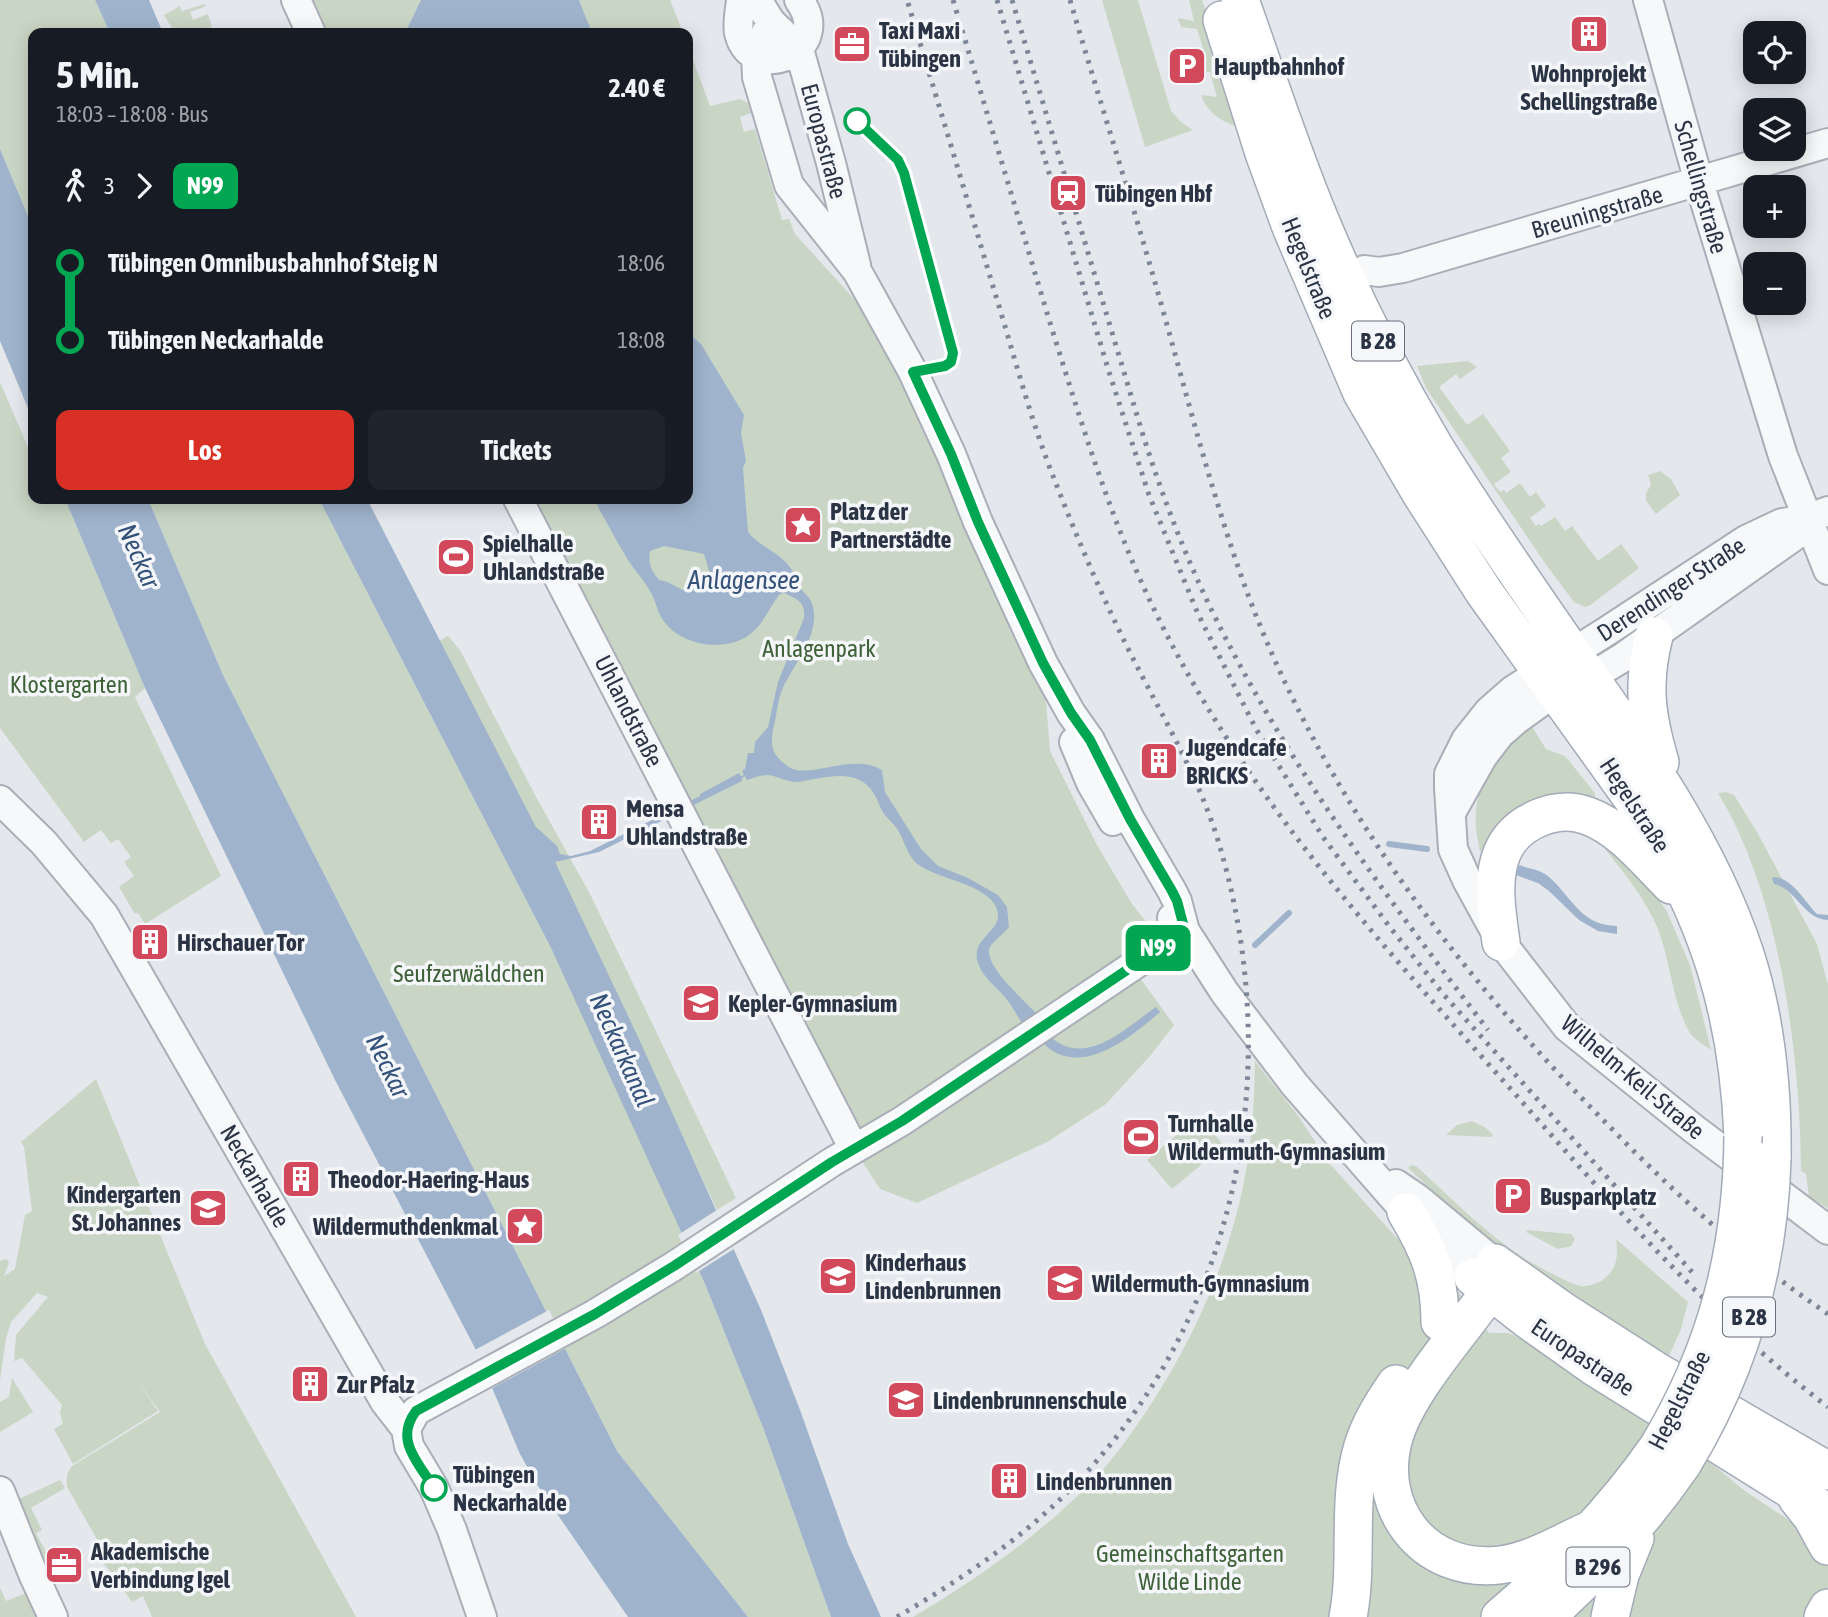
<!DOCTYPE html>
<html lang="de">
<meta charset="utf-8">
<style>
:root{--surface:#171b24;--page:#20242c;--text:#f1f3f6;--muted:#9ea1a6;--accent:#d93025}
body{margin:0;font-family:"Asap Condensed",sans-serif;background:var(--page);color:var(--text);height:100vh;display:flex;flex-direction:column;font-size:26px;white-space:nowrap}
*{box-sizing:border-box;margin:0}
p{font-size:23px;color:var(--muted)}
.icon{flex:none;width:38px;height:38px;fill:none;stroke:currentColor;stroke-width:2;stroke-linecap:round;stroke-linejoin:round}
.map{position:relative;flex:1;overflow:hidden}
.details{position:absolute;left:28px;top:28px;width:665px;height:476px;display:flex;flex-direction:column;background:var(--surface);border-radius:14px;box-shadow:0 4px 18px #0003}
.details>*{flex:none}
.badge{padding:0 14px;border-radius:10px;font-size:24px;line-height:46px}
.controls{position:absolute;left:1743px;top:21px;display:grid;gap:14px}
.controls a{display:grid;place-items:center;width:63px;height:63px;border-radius:14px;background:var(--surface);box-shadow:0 4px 18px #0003;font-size:35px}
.map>.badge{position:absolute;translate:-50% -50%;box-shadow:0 0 0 4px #fff}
.legs{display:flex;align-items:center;gap:10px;height:77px;padding:0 28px;font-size:23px}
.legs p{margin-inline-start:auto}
.head{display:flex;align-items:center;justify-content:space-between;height:119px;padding:0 28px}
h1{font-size:38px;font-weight:700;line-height:52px}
.cta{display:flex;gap:14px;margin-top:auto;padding:14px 28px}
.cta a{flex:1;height:80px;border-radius:14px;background:var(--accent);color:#fff;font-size:28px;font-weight:700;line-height:80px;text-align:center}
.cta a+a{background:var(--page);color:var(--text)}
ul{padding:0 28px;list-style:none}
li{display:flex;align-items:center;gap:24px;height:77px;font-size:26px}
li i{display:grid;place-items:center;width:10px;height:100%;margin:0 9px;background:currentColor}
li i::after{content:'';width:18px;height:18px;margin:-9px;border:5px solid;border-radius:50%;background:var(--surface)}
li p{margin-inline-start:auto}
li:first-child i{background:linear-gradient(#0000 50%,currentColor 0)}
li:last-child i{background:linear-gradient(currentColor 50%,#0000 0)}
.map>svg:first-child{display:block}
.green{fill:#c9d6c5}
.water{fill:#9fb4cc;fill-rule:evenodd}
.pier{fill:#e4e7ec}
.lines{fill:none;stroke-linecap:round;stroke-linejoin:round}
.stream{stroke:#9fb4cc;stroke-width:6}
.minor-casing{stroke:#a9aeb7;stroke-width:32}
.major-casing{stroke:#a3abb8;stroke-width:40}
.minor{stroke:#f7f8fa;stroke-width:28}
.major{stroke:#fff;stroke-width:37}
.rail{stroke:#7d8696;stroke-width:5;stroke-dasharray:3.5 7;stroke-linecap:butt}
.major-bridge-casing{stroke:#a3abb8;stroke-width:40;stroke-linecap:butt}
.major-bridge{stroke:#fff;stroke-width:37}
.line-1-casing{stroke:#fff;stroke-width:16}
.line-1{stroke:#00a651;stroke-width:10}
.stop-1-dot{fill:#fff;stroke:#00a651;stroke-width:3.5}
.labels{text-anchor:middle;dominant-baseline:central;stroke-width:7;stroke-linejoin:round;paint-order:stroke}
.shield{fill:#f4f6f9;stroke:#676e7b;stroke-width:2}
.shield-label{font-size:23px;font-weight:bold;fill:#2b3445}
.poi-label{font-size:24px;font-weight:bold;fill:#2b3445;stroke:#f4f6f9;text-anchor:start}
.street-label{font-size:24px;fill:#2b3445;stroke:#f4f6f9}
.park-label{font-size:24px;fill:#3f6138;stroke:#f4f6f9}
.stop-label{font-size:24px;font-weight:bold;fill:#2b3445;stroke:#f4f6f9;text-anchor:start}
.water-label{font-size:26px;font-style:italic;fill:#34527a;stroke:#f4f6f9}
</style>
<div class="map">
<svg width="1828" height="1617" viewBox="0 0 1828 1617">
<rect width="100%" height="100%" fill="#e4e7ec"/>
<!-- green -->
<path class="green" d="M0,0H95L110,33H33V228L0,149Z
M296,0H670L683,33H311Z
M1102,0H1138L1171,111L1181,122L1193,130L1145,147Z
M1189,0H1202L1246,130C1226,123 1208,116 1201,95L1217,97L1210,72L1194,70L1191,60L1207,61L1197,29L1181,27L1178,18L1194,21Z
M205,4L206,6L190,12L193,20L208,14L212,27L196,33H175L164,15L180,6L182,11Z
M688,47L710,106L740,99L748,103L751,113L740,117L744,132L755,129L782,220L789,219L795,234L856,301L934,416L1043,663L1050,751L1097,845L1132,904L1164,944L1132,967L1174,1025L1150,1056L1106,1104L1047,1142L917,1203L880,1189L854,1149L518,499H688Z
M1468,361L1477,367L1460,379L1456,374L1439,387L1467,425L1483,414L1510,451L1501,458L1511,472L1494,484L1500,492L1504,490L1506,493L1520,483L1530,497L1536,492L1546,506L1530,518L1536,526L1539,524L1541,526L1555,517L1565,531L1572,526L1598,561L1621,544L1639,568L1589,606L1585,607L1574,602L1547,566L1426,388L1417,366Z
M0,382L33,459V499H65L145,688L135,697L221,876L145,924L138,913L135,914L119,887L134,876L124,862L131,857L118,839L111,843L101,830L84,842L0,728Z
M1660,471L1671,479L1680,495L1656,514L1646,501V493L1651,485L1648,475Z
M148,499H319L551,948L664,1191L705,1284L764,1430L831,1617H748L617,1451L223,675Z
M448,636L460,650L535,795L590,894L736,1198L717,1210L555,864L439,641Z
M1529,722L1546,749L1565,756L1595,793L1594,808L1488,854L1480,851C1465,790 1491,764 1529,722Z
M1726,792L1734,795L1757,832L1817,944L1828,985V1208L1809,1197L1806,1174L1801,1171C1800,1052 1780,895 1718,793Z
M1611,836L1666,910L1690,965L1711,1050C1704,1045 1695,1040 1690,1033C1672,1002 1671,963 1658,929C1645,898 1622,870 1601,844Z
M1255,1061L1299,1117L1329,1163L1415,1258L1450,1284L1467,1301L1489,1333H1508L1532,1343L1712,1464L1745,1491L1801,1528L1828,1551V1617H913C987,1573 1074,1512 1125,1442C1188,1356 1235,1256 1249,1151C1254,1121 1254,1091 1255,1061Z
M96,1079L205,1344L356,1617H152L143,1596L132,1602L114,1576L103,1563L102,1548L67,1487C66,1478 67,1473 72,1466L160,1412L136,1378L158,1411L73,1464L54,1429L63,1424L60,1413L62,1405L22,1358L14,1361L16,1335L48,1297L37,1293L11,1322L6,1338L0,1380V1261L6,1259L9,1263L4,1276L15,1269L25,1215L32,1211L24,1147L21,1142Z
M1199,1116L1224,1146L1172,1189L1147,1160Z
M1472,1121L1486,1128L1493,1135L1492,1137L1446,1135L1457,1125Z
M1412,1165L1416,1166C1459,1205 1502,1251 1555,1275C1563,1279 1572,1284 1580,1286C1589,1287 1599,1283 1605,1278C1618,1268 1618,1254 1616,1239L1688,1302L1681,1329L1669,1356L1561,1292L1478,1233L1408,1168Z
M1527,1230L1571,1234L1575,1239L1571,1246L1558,1249L1526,1232Z
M12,1378L33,1412L0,1432V1402L9,1397Z
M60,1480L65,1488L31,1508L42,1530L36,1533L55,1569L42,1576C30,1552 30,1524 19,1499Z
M0,1588L6,1601L29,1592L42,1617H0Z"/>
<!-- water -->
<path class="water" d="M95,0H149L163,33H110Z
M421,0H579L592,33H405Z
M0,149L33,228V420L0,341Z
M688,333L701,344L744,415L741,433L746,461L743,468L748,532C759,546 778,552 789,566C795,573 796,582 801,589C807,596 811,598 813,607C820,636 793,665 782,690C778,700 777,711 775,721C770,742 769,754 789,767C809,780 851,752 882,770L885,792L921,849L938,866L968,878L998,895L1007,907L1009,927C1004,934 994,940 990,947C982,964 1024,1000 1036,1013L1033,1015C1040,1024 1048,1037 1059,1043C1092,1063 1131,1024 1156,1007L1160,1012C1133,1035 1088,1074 1051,1050C1041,1043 1034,1030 1026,1020L1022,1023C1016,1014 1011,1004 1004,996C995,986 982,976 978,963C969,936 1007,931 996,907C986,885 941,879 922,867C909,860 906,845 899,832C895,824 887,819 882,811C879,805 877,798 873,792C856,767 823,778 799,782C788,783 778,776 768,775C762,775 753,778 747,780L745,776L742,778V781L599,852L555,862L639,1039L761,1310L800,1410L848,1544L881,1617H831L764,1430L705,1284L551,948L319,499H367L536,827L557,846L560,854L571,856L590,851L700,796V794L739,773L741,776L744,775L742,771L745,769L748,753H754L755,742L768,727L778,682L804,618C806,602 797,599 784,593L779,595C771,606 764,621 755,630C731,654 682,648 663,620C657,612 656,600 650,591C644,580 635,571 628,560C616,540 605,520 594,499H688ZM664,546L704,554L709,571L703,587C679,597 679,583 659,580C651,570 648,564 650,551Z
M65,499H148L223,675L617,1451L748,1617H628L536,1483L520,1454L476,1350L336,1082L145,688Z
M1519,865C1529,869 1540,869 1549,877C1573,898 1580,925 1617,926V934L1598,931L1579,920L1549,891L1538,883L1516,875Z
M1775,877C1793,879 1805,902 1817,914L1828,915V920C1803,919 1797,889 1774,884L1772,878Z"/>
<!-- pier -->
<path class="pier" d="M720,1208L737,1247L696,1273L678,1235Z
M549,1310L568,1347L489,1390L473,1351Z"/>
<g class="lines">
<!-- stream -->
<path class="stream" d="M1389,844L1427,849
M1255,945L1289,913"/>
<!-- minor casing -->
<g class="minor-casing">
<path id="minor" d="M296,0L311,33
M741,0C740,11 737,22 739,33C752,85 836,51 799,0
M757,0L771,22L799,49L831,163L856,265
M1648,0L1699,182L1783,456L1828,570
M771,22L756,55L757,77L789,185L857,271L913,372L951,454L978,522L1043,663L1071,713L1090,740L1130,819L1172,891L1177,901L1185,931
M1364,270L1379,272L1403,268L1828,143
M518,499L854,1149
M1828,511L1807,519L1782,523L1746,540L1604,633L1513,690L1489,711L1466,740L1449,774V788L1453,849L1467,880L1501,942L1567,1027L1694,1129L1828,1230
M1074,742L1091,783L1113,821
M0,800L44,843L104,915L385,1402L406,1429L409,1446L434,1488L452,1530L482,1617
M1452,811L1483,756L1500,734L1516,720L1541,702L1591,677L1622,658L1793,537L1807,519
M1172,918L1185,931L1225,993L1295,1085L1406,1212L1473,1277
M1396,1184L1418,1199L1495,1263
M406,1429L416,1411L595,1314L674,1266L832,1162L902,1121L1185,931
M0,1491L34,1576L53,1617"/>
</g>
<!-- major casing -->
<g class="major-casing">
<path id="major" d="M1240,0C1266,73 1290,148 1320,220C1352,297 1391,374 1434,446C1477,516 1524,583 1571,651C1638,746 1708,842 1745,954C1766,1019 1773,1090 1772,1159
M1222,20L1264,153L1291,227L1362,393L1420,492L1484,592L1642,812C1708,918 1738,1012 1743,1136
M1654,636C1642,683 1646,715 1660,762
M1501,942C1494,893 1485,839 1541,817C1557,811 1572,810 1588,816C1621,828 1647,861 1671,885
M1406,1212C1429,1250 1440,1277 1440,1322
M1495,1263L1494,1282L1490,1291C1461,1332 1410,1388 1395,1434C1372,1506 1423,1574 1500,1565C1533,1561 1564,1541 1594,1528
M1495,1263L1563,1311L1658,1372L1828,1471
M1473,1277L1528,1320L1593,1366L1828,1513
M1797,1498L1812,1517L1828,1546
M1348,1617C1359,1561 1346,1501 1363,1446C1370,1423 1383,1403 1396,1384
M1500,1617C1560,1566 1613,1512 1658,1447
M1546,1617C1597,1571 1644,1520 1683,1463
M1610,1617L1620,1575L1635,1538
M1823,1617L1828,1608"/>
</g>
<!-- minor -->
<use href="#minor" class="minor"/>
<!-- major -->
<use href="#major" class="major"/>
<!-- rail -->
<path class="rail" d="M953,0C986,109 1018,217 1051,326C1079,415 1106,505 1145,590C1235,786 1374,936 1516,1095C1613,1205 1711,1318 1828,1407
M997,0L1109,372L1149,495L1198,614L1256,729L1323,837L1389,926L1444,995L1692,1272
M1012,0L1142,432C1162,495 1185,556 1214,615C1287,764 1388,899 1488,1030
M1070,0C1100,102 1133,204 1162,307C1189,403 1213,499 1247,592C1322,795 1457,973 1609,1126C1676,1195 1748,1260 1828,1314
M897,1617C965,1577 1031,1533 1085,1474C1243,1302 1285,1057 1217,837C1198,778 1168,726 1140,672C1109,613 1079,543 1055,481C1030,419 1014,354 994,290C966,195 937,99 908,3"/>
<!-- major-bridge casing -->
<g class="major-bridge-casing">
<path id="major-bridge" d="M1658,1447C1717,1349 1742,1251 1743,1136
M1683,1463C1740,1369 1769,1268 1772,1159"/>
</g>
<!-- major-bridge -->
<use href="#major-bridge" class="major-bridge"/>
</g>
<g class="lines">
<!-- line-1 casing -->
<g class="line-1-casing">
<path id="line-1" d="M434,1488C418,1462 394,1440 416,1411L595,1314L674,1266L832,1162L902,1121L1185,931L1177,901L1172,891L1130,819L1090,740L1071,713L1043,663L978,522L951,454L913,372L945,366L951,362L953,353L904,173L898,160L857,121"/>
</g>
<!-- line-1 -->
<use href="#line-1" class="line-1"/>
</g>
<!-- icons -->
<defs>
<g id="building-square" transform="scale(2.0125)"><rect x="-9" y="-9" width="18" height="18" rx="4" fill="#d1495b" stroke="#f4f6f9"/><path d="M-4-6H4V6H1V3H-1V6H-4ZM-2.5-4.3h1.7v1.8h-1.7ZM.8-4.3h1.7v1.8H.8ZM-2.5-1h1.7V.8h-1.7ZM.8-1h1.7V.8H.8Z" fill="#fff"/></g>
<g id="office-square" transform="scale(2.0125)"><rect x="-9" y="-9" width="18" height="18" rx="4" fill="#d1495b" stroke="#f4f6f9"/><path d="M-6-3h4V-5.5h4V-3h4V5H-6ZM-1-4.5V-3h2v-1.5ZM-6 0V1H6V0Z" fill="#fff"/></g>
<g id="parking-square" transform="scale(2.0125)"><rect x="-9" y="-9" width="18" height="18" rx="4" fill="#d1495b" stroke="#f4f6f9"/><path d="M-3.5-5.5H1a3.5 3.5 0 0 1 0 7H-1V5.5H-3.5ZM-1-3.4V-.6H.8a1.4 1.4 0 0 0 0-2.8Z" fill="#fff"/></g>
<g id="station-square" transform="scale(2.0125)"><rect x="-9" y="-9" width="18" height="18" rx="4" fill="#d1495b" stroke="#f4f6f9"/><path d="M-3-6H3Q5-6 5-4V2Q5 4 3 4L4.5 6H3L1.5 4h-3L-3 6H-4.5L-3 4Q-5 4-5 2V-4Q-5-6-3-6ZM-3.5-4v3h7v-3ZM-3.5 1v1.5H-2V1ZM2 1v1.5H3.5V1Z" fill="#fff"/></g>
<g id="sight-square" transform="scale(2.0125)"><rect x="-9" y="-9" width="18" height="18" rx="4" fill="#d1495b" stroke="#f4f6f9"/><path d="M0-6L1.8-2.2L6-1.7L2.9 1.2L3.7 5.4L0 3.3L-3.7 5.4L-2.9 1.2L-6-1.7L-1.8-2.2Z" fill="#fff"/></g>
<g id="stadium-square" transform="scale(2.0125)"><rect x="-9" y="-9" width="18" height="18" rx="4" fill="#d1495b" stroke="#f4f6f9"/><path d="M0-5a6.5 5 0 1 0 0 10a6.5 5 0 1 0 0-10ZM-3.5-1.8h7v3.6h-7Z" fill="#fff"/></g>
<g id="school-square" transform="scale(2.0125)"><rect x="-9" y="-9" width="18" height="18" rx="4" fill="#d1495b" stroke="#f4f6f9"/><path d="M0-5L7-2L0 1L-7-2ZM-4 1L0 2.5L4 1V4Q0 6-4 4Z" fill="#fff"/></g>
</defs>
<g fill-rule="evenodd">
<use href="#building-square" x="1589" y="34"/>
<use href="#office-square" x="852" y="44"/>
<use href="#parking-square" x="1187" y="66"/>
<use href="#station-square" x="1068" y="193"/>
<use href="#sight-square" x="803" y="525"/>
<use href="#stadium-square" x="456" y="557"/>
<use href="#building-square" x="1159" y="761"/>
<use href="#building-square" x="599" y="822"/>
<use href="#building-square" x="150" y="942"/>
<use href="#school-square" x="701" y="1003"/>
<use href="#stadium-square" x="1141" y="1137"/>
<use href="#building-square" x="301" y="1179"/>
<use href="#parking-square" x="1513" y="1196"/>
<use href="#school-square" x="208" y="1208"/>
<use href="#sight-square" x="525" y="1226"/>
<use href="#school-square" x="838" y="1276"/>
<use href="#school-square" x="1065" y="1283"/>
<use href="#building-square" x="310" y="1384"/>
<use href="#school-square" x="906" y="1400"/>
<use href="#building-square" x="1009" y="1481"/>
<use href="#office-square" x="64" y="1565"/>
</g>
<!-- markers -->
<g class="stop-1-dot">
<circle cx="857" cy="121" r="12"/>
<circle cx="434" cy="1488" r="12"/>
</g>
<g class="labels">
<!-- shield labels -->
<g class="shield">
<rect x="1352" y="321.5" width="52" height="39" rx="5"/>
<rect x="1723" y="1297.5" width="52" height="39" rx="5"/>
<rect x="1566.5" y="1547.5" width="63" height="39" rx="5"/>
</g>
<g class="shield-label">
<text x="1378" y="341">B 28</text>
<text x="1749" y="1317">B 28</text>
<text x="1598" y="1567">B 296</text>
</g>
<!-- poi labels -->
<g class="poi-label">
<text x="879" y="30">Taxi Maxi<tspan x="879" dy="28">Tübingen</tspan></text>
<text x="1214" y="66">Hauptbahnhof</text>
<text x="1589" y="73" text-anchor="middle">Wohnprojekt<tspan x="1589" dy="28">Schellingstraße</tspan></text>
<text x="1095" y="193">Tübingen Hbf</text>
<text x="830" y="511">Platz der<tspan x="830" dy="28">Partnerstädte</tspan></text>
<text x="483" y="543">Spielhalle<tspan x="483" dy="28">Uhlandstraße</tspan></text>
<text x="1186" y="747">Jugendcafe<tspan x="1186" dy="28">BRICKS</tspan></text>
<text x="626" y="808">Mensa<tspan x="626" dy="28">Uhlandstraße</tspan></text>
<text x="177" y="942">Hirschauer Tor</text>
<text x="728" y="1003">Kepler-Gymnasium</text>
<text x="1168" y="1123">Turnhalle<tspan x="1168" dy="28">Wildermuth-Gymnasium</tspan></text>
<text x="328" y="1179">Theodor-Haering-Haus</text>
<text x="181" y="1194" text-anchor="end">Kindergarten<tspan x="181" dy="28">St. Johannes</tspan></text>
<text x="1540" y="1196">Busparkplatz</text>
<text x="498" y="1226" text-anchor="end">Wildermuthdenkmal</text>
<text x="865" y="1262">Kinderhaus<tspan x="865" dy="28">Lindenbrunnen</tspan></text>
<text x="1092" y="1283">Wildermuth-Gymnasium</text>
<text x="337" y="1384">Zur Pfalz</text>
<text x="933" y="1400">Lindenbrunnenschule</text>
<text x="1036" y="1481">Lindenbrunnen</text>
<text x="91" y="1551">Akademische<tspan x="91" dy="28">Verbindung Igel</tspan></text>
</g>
<!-- street labels -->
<g class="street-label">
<text transform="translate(824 141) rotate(75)">Europastraße</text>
<text transform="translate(1701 187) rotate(74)">Schellingstraße</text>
<text transform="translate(1597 212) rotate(-16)">Breuningstraße</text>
<text transform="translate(1309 268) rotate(68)">Hegelstraße</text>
<text transform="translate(1671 589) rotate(-33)">Derendinger Straße</text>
<text transform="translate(629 711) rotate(63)">Uhlandstraße</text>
<text transform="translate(1635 805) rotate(57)">Hegelstraße</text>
<text transform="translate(1633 1077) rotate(40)">Wilhelm-Keil-Straße</text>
<text transform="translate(255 1176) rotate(60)">Neckarhalde</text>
<text transform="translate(1583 1357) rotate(34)">Europastraße</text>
<text transform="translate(1679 1400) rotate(-63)">Hegelstraße</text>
</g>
<!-- park labels -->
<g class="park-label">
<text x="819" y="648">Anlagenpark</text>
<text x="69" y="684">Klostergarten</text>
<text x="469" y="973">Seufzerwäldchen</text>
<text x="1190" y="1553">Gemeinschaftsgarten<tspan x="1190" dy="28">Wilde Linde</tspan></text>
</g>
<!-- stop labels -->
<g class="stop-label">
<text x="453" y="1474">Tübingen<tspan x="453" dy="28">Neckarhalde</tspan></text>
</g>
<!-- water labels -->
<g class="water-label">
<text transform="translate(139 556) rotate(66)">Neckar</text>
<text x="744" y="580">Anlagensee</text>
<text transform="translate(622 1050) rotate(66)">Neckarkanal</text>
<text transform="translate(388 1066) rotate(64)">Neckar</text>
</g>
</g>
</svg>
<div class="controls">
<a><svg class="icon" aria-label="locate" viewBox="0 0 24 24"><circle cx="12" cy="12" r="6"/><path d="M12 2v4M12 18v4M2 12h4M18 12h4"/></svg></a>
<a><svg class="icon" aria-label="layers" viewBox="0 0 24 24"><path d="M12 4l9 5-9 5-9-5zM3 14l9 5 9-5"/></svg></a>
<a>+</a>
<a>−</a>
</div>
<b class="badge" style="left:1158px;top:948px;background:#00a651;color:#fff">N99</b>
<section class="details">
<div class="head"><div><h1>5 Min.</h1><p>18:03 – 18:08 · Bus</p></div><b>2.40 €</b></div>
<div class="legs"><svg class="icon" aria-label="walk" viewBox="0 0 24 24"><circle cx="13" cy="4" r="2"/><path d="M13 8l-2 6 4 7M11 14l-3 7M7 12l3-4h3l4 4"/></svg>3<svg class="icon" aria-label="forward" viewBox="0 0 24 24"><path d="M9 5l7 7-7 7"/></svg><b class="badge" style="background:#00a651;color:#fff">N99</b></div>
<ul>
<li><i style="color:#00a651"></i><b>Tübingen Omnibusbahnhof Steig N</b><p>18:06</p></li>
<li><i style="color:#00a651"></i><b>Tübingen Neckarhalde</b><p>18:08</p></li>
</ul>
<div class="cta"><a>Los</a><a>Tickets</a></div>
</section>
</div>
